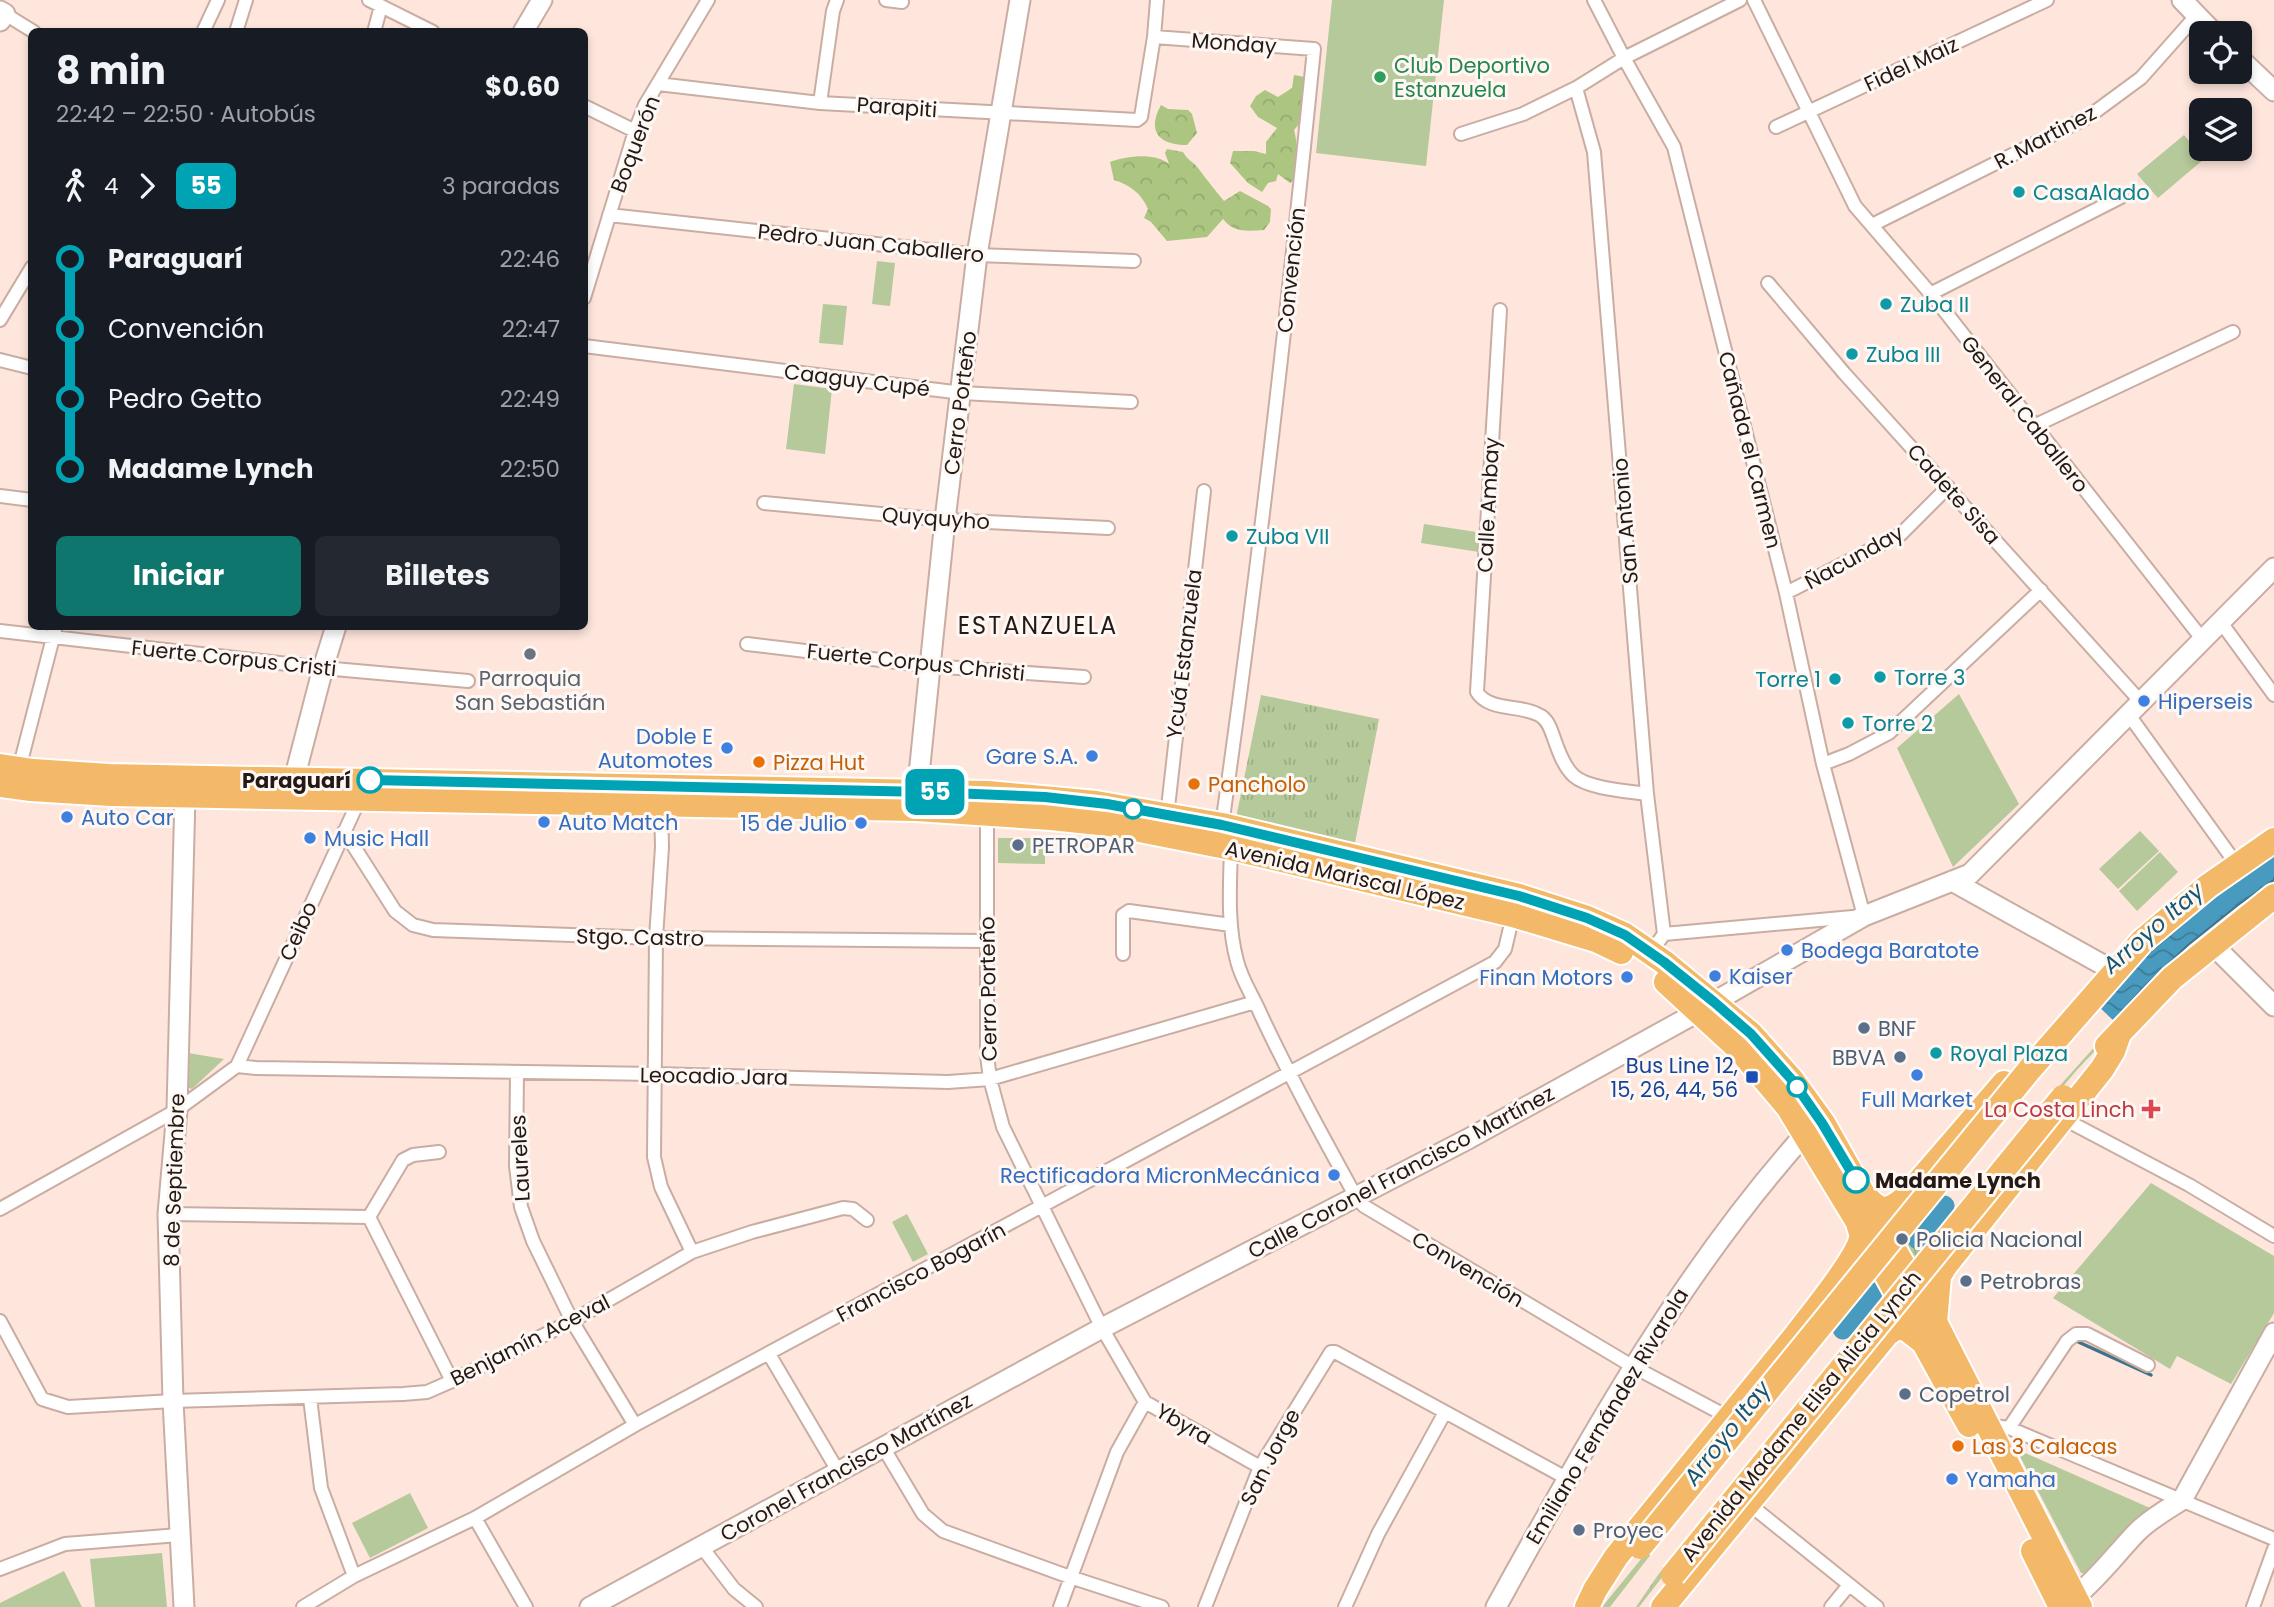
<!DOCTYPE html>
<html lang="es">
<meta charset="utf-8">
<style>
:root{--surface:#171b24;--page:#242831;--text:#f1f3f6;--muted:#9ea1a6;--accent:#0f766e}
body{margin:0;font-family:Poppins,sans-serif;background:var(--page);color:var(--text);height:100vh;display:flex;flex-direction:column;font-size:26px;white-space:nowrap}
*{box-sizing:border-box;margin:0}
p{font-size:23px;color:var(--muted)}
.icon{flex:none;width:38px;height:38px;fill:none;stroke:currentColor;stroke-width:2;stroke-linecap:round;stroke-linejoin:round}
.map{position:relative;flex:1;overflow:hidden}
.panel{position:absolute;left:28px;top:28px;width:560px;height:602px;display:flex;flex-direction:column;background:var(--surface);border-radius:10px;box-shadow:0 4px 10px #0003}
.panel>*{flex:none}
.badge{padding:0 14px;border-radius:10px;font-size:24px;line-height:46px}
.tools{position:absolute;left:2189px;top:21px;display:grid;gap:14px}
.tools a{display:grid;place-items:center;width:63px;height:63px;border-radius:10px;background:var(--surface);box-shadow:0 4px 10px #0003;font-size:35px}
.map>.badge{position:absolute;translate:-50% -50%;box-shadow:0 0 0 4px #fff}
.legs{display:flex;align-items:center;gap:10px;height:77px;padding:0 28px;font-size:23px}
.legs p{margin-inline-start:auto}
.head{display:flex;align-items:center;justify-content:space-between;height:119px;padding:0 28px}
h1{font-size:38px;font-weight:700;line-height:52px}
.cta{display:flex;gap:14px;margin-top:auto;padding:14px 28px}
.cta a{flex:1;height:80px;border-radius:10px;background:var(--accent);color:#fff;font-size:28px;font-weight:700;line-height:80px;text-align:center}
.cta a+a{background:var(--page);color:var(--text)}
ul{padding:0 28px;list-style:none}
li{display:flex;align-items:center;gap:24px;height:70px;font-size:26px}
li i{display:grid;place-items:center;width:10px;height:100%;margin:0 9px;background:currentColor}
li i::after{content:'';width:18px;height:18px;margin:-9px;border:5px solid;border-radius:50%;background:var(--surface)}
li p{margin-inline-start:auto}
li:first-child i{background:linear-gradient(#0000 50%,currentColor 0)}
li:last-child i{background:linear-gradient(currentColor 50%,#0000 0)}
.map>svg:first-child{display:block}
.grass{fill:url(#grass-tufts)}
.forest{fill:url(#forest-crowns)}
.park{fill:#b6c99a}
.water{fill:url(#water-waves);stroke:#3d738b;stroke-width:2}
.pier{fill:#fee6dd}
.lines{fill:none;stroke-linecap:round;stroke-linejoin:round}
.stream{stroke:#3d738b;stroke-width:3.5}
.river{stroke:#489abe;stroke-width:21}
.street-casing{stroke:#caada2;stroke-width:16}
.secondary-casing{stroke:#caada2;stroke-width:23}
.highway-casing{stroke:#fff;stroke-width:28}
.street{stroke:#fff;stroke-width:12}
.secondary{stroke:#fff;stroke-width:19}
.highway{stroke:#f4b968;stroke-width:24}
.highway-bridge-casing{stroke:#fff;stroke-width:28;stroke-linecap:butt}
.highway-bridge{stroke:#f4b968;stroke-width:24}
.line-1-casing{stroke:#fff;stroke-width:16}
.line-1{stroke:#00a3b4;stroke-width:10}
.leisure-dot{fill:#2e9e5b;stroke:#fef8f5;stroke-width:2.5}
.culture-dot{fill:#0f9aa8;stroke:#fef8f5;stroke-width:2.5}
.worship-dot{fill:#6b7280;stroke:#fef8f5;stroke-width:2.5}
.shop-dot{fill:#3f7fe0;stroke:#fef8f5;stroke-width:2.5}
.food-dot{fill:#e8710a;stroke:#fef8f5;stroke-width:2.5}
.stop-1-dot{fill:#fff;stroke:#00a3b4;stroke-width:3.5}
.service-dot{fill:#5c6f8a;stroke:#fef8f5;stroke-width:2.5}
.transit-dot{fill:#1a4fb4;stroke:#fef8f5;stroke-width:2.5}
.health-dot{fill:#e0444e;stroke:#fef8f5;stroke-width:2.5}
.labels{text-anchor:middle;dominant-baseline:central;stroke-width:6;stroke-linejoin:round;paint-order:stroke}
.street-label{font-size:21px;fill:#241915;stroke:#fef8f5}
.leisure-label{font-size:21px;fill:#27864d;stroke:#fef8f5;text-anchor:start}
.culture-label{font-size:21px;fill:#0d838f;stroke:#fef8f5;text-anchor:start}
.worship-label{font-size:21px;fill:#5b616d;stroke:#fef8f5}
.shop-label{font-size:21px;fill:#366cbe;stroke:#fef8f5;text-anchor:start}
.food-label{font-size:21px;fill:#c56008;stroke:#fef8f5;text-anchor:start}
.stop-label{font-size:21px;font-weight:bold;fill:#241915;stroke:#fef8f5;text-anchor:end}
.service-label{font-size:21px;fill:#4e5e75;stroke:#fef8f5;text-anchor:start}
.transit-label{font-size:21px;fill:#164399;stroke:#fef8f5;text-anchor:end}
.health-label{font-size:21px;fill:#be3a42;stroke:#fef8f5;text-anchor:end}
.water-label{font-size:23px;font-style:italic;fill:#155770;stroke:#fef8f5}
.quarter-label{font-size:24px;letter-spacing:2px;fill:#241915;stroke:#fef8f5}
</style>
<div class="map">
<svg width="2274" height="1607" viewBox="0 0 2274 1607">
<defs>
<pattern id="grass-tufts" width="24" height="20" patternUnits="userSpaceOnUse" patternTransform="scale(1.75)"><rect width="24" height="20" fill="#b6c99a"/><path d="M3 7l-1-3M5 7V3M7 7l1-3M15 17l-1-3M17 17v-4M19 17l1-3" fill="none" stroke="#9cac84"/></pattern>
<pattern id="forest-crowns" width="20" height="18" patternUnits="userSpaceOnUse" patternTransform="scale(1.75)"><rect width="20" height="18" fill="#acc682"/><path d="M2 6a3 3 0 1 1 6 0M12 15a3 3 0 1 1 6 0" fill="none" stroke="#94aa6f"/></pattern>
<pattern id="water-waves" width="16" height="10" patternUnits="userSpaceOnUse" patternTransform="scale(1.75)"><rect width="16" height="10" fill="#489abe"/><path d="M0 5q4-4 8 0t8 0" fill="none" stroke="#3c7d99"/></pattern>
</defs>
<rect width="100%" height="100%" fill="#fee6dd"/>
<!-- grass -->
<path class="grass" d="M1261,695L1379,719L1355,843L1236,818Z
M2149,983L2154,988L2076,1071L1913,1265L1899,1240L2071,1067Z
M1876,1270L1888,1295L1719,1504L1639,1607H1602Z"/>
<!-- forest -->
<path class="forest" d="M1294,75L1305,77L1301,122L1294,130C1299,148 1294,158 1304,173L1290,183L1278,174L1276,181L1268,183L1262,192L1248,183L1230,163L1233,151H1254L1266,154V142L1277,128L1258,117L1250,106L1256,96L1265,90L1278,97L1292,88Z
M1161,105L1168,109L1188,110L1192,114L1197,133L1187,145C1160,145 1146,132 1161,105Z
M1167,149L1183,152C1188,161 1194,162 1198,168C1206,179 1215,190 1224,201L1240,191L1268,206L1271,209L1270,222L1264,230C1247,231 1234,233 1223,219L1207,237L1167,241L1151,222L1144,218L1148,209C1141,193 1130,185 1114,180L1110,162C1126,156 1155,152 1169,164L1165,153Z"/>
<!-- park -->
<path class="park" d="M1332,0H1444L1426,166L1316,153Z
M2184,135L2204,159L2158,198L2137,174Z
M877,261L895,263L890,306L872,304Z
M823,304L847,306L843,345L819,343Z
M794,384L832,389L825,454L786,449Z
M1424,524L1483,533L1479,552L1421,543Z
M1959,694L2019,804L1953,867L1897,748Z
M2140,831L2159,851L2118,889L2099,869Z
M998,838H1045V864L998,863Z
M2160,852L2178,872L2137,911L2119,891Z
M188,1053L224,1059L192,1089L186,1087Z
M2151,1183L2274,1256V1313L2231,1384L2177,1356L2170,1369L2053,1298Z
M907,1214L928,1254L913,1262L892,1222Z
M2016,1449L2150,1508L2089,1573H2081Z
M410,1493L428,1528L370,1558L352,1523Z
M162,1553L167,1607H95L90,1559Z
M64,1571L82,1607H0V1603Z"/>
<!-- water -->
<path class="water" d="M2274,855V880L2238,905L2188,945L2145,986L2072,1066L2006,1112L2142,959L2224,889Z"/>
<!-- pier -->
<path class="pier" d="M2095,1003L2116,1023L2055,1091L1933,1239L1914,1224Z
M1857,1298L1868,1313V1317L1658,1575L1636,1607H1610L1714,1473Z"/>
<g class="lines">
<!-- stream -->
<path class="stream" d="M2074,1340L2151,1375"/>
<!-- river -->
<path class="river" d="M2196,920L2274,864
M1918,1239L1944,1206
M1843,1329L1872,1293"/>
<!-- street casing -->
<g class="street-casing">
<path id="street" d="M369,0L433,32
M886,0L902,2
M1594,0L1624,58L1674,147L1786,593L1823,764L1864,916L1664,934
M1754,0L1855,206L1936,300L2203,640
M5,14L34,32
M203,32L218,0
M236,32L246,0
M374,32L381,6
M1154,37L1314,49C1288,308 1259,567 1222,825
M658,84L820,103L1137,120L1141,117L1154,37L1157,0
M1576,88L1594,152L1647,794L1664,934L1659,941
M820,103L833,11L837,0
M584,106L635,131
M1776,127L2047,0
M1461,134L1523,114L1576,88L1624,58L1740,0
M609,215L977,255L1134,261
M1872,225L2088,117L2141,78L2196,16
M1768,283L1844,373L2141,702
M1930,294L2121,197
M584,298L635,131L645,105L708,0
M1500,310L1477,692C1489,712 1522,704 1541,716C1550,722 1552,734 1556,744C1560,755 1565,768 1574,776C1589,789 1628,791 1647,794
M0,320L32,267
M584,346L962,393L1131,402
M0,360L32,368
M2034,426L2233,332
M0,496L32,500
M764,503L945,520L1108,528
M1786,593L1901,534L1948,487
M2220,621L2274,695
M0,631L323,668L468,681
M747,644L930,666L1084,677
M2129,715L2237,865
M1823,764L1849,754L1889,733L2041,590
M19,769L56,626
M661,801L662,847L656,938L654,1157L661,1187L692,1252
M987,811V1055L990,1079L1003,1127L1102,1328L1145,1402L1260,1467
M1167,816L1204,491
M344,831L395,911L413,925L433,930L656,938L986,941
M1231,848C1230,886 1227,924 1237,961C1242,981 1253,996 1261,1015C1290,1077 1323,1137 1356,1197L1364,1206L1632,1366L1730,1418
M1123,954V915L1129,911L1231,925
M237,1066L360,798
M517,1072L516,1166L521,1207L533,1241L572,1321L635,1425
M2064,1119L2189,1185L2274,1236
M0,1209L177,1110L237,1066L256,1068L656,1074L948,1082L990,1079L1255,1002
M168,1214L369,1217
M369,1217L452,1381
M369,1217L403,1160L413,1155L439,1152
M0,1321L42,1399L68,1407L173,1401L403,1394L427,1392L452,1381L572,1321L692,1252L752,1232L843,1208L853,1209L867,1220
M769,1354L838,1471
M310,1398L321,1488L354,1576
M1987,1425L2009,1428L2274,1539
M2009,1428L2067,1341L2076,1334H2087L2148,1365
M883,1447L923,1514L943,1531L1070,1577L1162,1607
M1749,1504L1877,1607
M475,1518L526,1607
M701,1546L734,1589L756,1607
M0,1569L65,1544L179,1535
M303,1607L354,1576L475,1518L635,1425L1495,962L1505,949L1513,915
M1060,1607L1117,1452L1145,1402
M1205,1607L1260,1467L1331,1352H1335L1568,1479
M1345,1607L1378,1534L1444,1414
M1831,1607L1849,1585
M2253,1607L2274,1549"/>
</g>
<!-- secondary casing -->
<g class="secondary-casing">
<path id="secondary" d="M2182,0L2214,33
M0,11L5,14L0,21
M523,32L542,0
M2240,59L2274,91
M291,791L323,668L336,626
M916,804L945,520L977,255L1020,0
M1952,881L2114,971
M2212,944L2274,1006
M1714,1002L1864,916L1970,874L2274,568
M2075,1597C2100,1576 2115,1555 2137,1532C2150,1519 2166,1510 2182,1500L2274,1333
M184,1607L173,1401L168,1214L177,1110L185,795
M590,1607L1102,1328L1468,1139L1698,1012
M1496,1607C1588,1441 1678,1276 1806,1133"/>
</g>
<!-- highway casing -->
<g class="highway-casing">
<path id="highway" d="M0,766L33,771L109,776L926,792L988,793L1096,803L1222,825L1519,896L1587,918L1625,935L1664,962L1751,1034L1792,1080L1823,1123L1935,1322L2080,1607
M0,785L31,789L111,794L916,809L1051,818L1109,824L1231,848L1513,915L1596,940L1621,952
M1666,982L1739,1049L1788,1107L1856,1219L1969,1425
M2107,1046L2172,978L2274,896
M2030,1069L2142,941L2208,886L2274,840
M1864,1195C1880,1212 1886,1213 1904,1199L2004,1083
M1935,1322L1939,1276L1945,1266L2102,1069L2113,1051L2119,1034
M2033,1551L2061,1607
M1587,1607L1595,1590L1616,1557L1796,1335C1811,1315 1856,1261 1861,1239C1862,1233 1859,1228 1858,1223
M1663,1607L1887,1334L1894,1329L1904,1327L1922,1341"/>
</g>
<!-- street -->
<use href="#street" class="street"/>
<!-- secondary -->
<use href="#secondary" class="secondary"/>
<!-- highway -->
<use href="#highway" class="highway"/>
<!-- highway-bridge casing -->
<g class="highway-bridge-casing">
<path id="highway-bridge" d="M1640,1547L2030,1069
M1673,1575L2063,1097"/>
</g>
<!-- highway-bridge -->
<use href="#highway-bridge" class="highway-bridge"/>
</g>
<g class="lines">
<!-- line-1 casing -->
<g class="line-1-casing">
<path id="line-1" d="M370,780L926,792L1045,797L1107,804L1222,825L1519,896L1587,918L1625,935L1664,962L1714,1002L1751,1034L1792,1080L1822,1123L1856,1180"/>
</g>
<!-- line-1 -->
<use href="#line-1" class="line-1"/>
</g>
<!-- markers -->
<circle class="leisure-dot" cx="1380" cy="77" r="7"/>
<g class="culture-dot">
<circle cx="2019" cy="192" r="7"/>
<circle cx="1886" cy="304" r="7"/>
<circle cx="1852" cy="354" r="7"/>
<circle cx="1232" cy="536" r="7"/>
<circle cx="1880" cy="677" r="7"/>
<circle cx="1835" cy="679" r="7"/>
<circle cx="1848" cy="723" r="7"/>
<circle cx="1936" cy="1053" r="7"/>
</g>
<circle class="worship-dot" cx="530" cy="654" r="7"/>
<g class="shop-dot">
<circle cx="2144" cy="701" r="7"/>
<circle cx="727" cy="748" r="7"/>
<circle cx="1092" cy="756" r="7"/>
<circle cx="67" cy="817" r="7"/>
<circle cx="544" cy="822" r="7"/>
<circle cx="861" cy="823" r="7"/>
<circle cx="310" cy="838" r="7"/>
<circle cx="1787" cy="950" r="7"/>
<circle cx="1715" cy="976" r="7"/>
<circle cx="1627" cy="977" r="7"/>
<circle cx="1917" cy="1075" r="7"/>
<circle cx="1334" cy="1175" r="7"/>
<circle cx="1952" cy="1479" r="7"/>
</g>
<g class="food-dot">
<circle cx="759" cy="762" r="7"/>
<circle cx="1194" cy="784" r="7"/>
<circle cx="1958" cy="1446" r="7"/>
</g>
<g class="stop-1-dot">
<circle cx="370" cy="780" r="12"/>
<circle cx="1133" cy="809" r="9"/>
<circle cx="1797" cy="1087" r="9"/>
<circle cx="1856" cy="1180" r="12"/>
</g>
<g class="service-dot">
<circle cx="1018" cy="845" r="7"/>
<circle cx="1864" cy="1028" r="7"/>
<circle cx="1900" cy="1057" r="7"/>
<circle cx="1902" cy="1239" r="7"/>
<circle cx="1966" cy="1281" r="7"/>
<circle cx="1905" cy="1394" r="7"/>
<circle cx="1579" cy="1530" r="7"/>
</g>
<rect class="transit-dot" x="1745" y="1070" width="14" height="14" rx="3.5"/>
<path class="health-dot" d="M2147.5 1098.5h7v7h7v7h-7v7h-7v-7h-7v-7h7z"/>
<g class="labels">
<!-- street labels -->
<g class="street-label">
<text transform="translate(1234 43) rotate(4)">Monday</text>
<text transform="translate(1911 64) rotate(-25)">Fidel Maiz</text>
<text transform="translate(897 107) rotate(4)">Parapiti</text>
<text transform="translate(2045 137) rotate(-28)">R. Martinez</text>
<text transform="translate(635 144) rotate(-69)">Boquerón</text>
<text transform="translate(871 243) rotate(6)">Pedro Juan Caballero</text>
<text transform="translate(1291 270) rotate(-84)">Convención</text>
<text transform="translate(857 380) rotate(7)">Caaguy Cupé</text>
<text transform="translate(960 403) rotate(-83)">Cerro Porteño</text>
<text transform="translate(2025 414) rotate(52)">General Caballero</text>
<text transform="translate(1750 450) rotate(76)">Cañada el Carmen</text>
<text transform="translate(1954 494) rotate(48)">Cadete Sisa</text>
<text transform="translate(1488 505) rotate(-87)">Calle Ambay</text>
<text transform="translate(936 518) rotate(4)">Quyquyho</text>
<text transform="translate(1625 521) rotate(-95)">San Antonio</text>
<text transform="translate(1854 557) rotate(-29)">Ñacunday</text>
<text transform="translate(1184 654) rotate(-83)">Ycuá Estanzuela</text>
<text transform="translate(234 658) rotate(6)">Fuerte Corpus Cristi</text>
<text transform="translate(916 662) rotate(6)">Fuerte Corpus Christi</text>
<text transform="translate(1345 875) rotate(13)">Avenida Mariscal López</text>
<text transform="translate(298 931) rotate(-66)">Ceibo</text>
<text transform="translate(640 937) rotate(1)">Stgo. Castro</text>
<text transform="translate(988 989) rotate(-91)">Cerro Porteño</text>
<text transform="translate(714 1076) rotate(1)">Leocadio Jara</text>
<text transform="translate(520 1158) rotate(-93)">Laureles</text>
<text transform="translate(1401 1172) rotate(-28)">Calle Coronel Francisco Martínez</text>
<text transform="translate(174 1180) rotate(-88)">8 de Septiembre</text>
<text transform="translate(1468 1269) rotate(31)">Convención</text>
<text transform="translate(921 1272) rotate(-28)">Francisco Bogarín</text>
<text transform="translate(530 1340) rotate(-27)">Benjamín Aceval</text>
<text transform="translate(1607 1416) rotate(-59)">Emiliano Fernández Rivarola</text>
<text transform="translate(1801 1416) rotate(-51)">Avenida Madame Elisa Alicia Lynch</text>
<text transform="translate(1184 1424) rotate(30)">Ybyra</text>
<text transform="translate(1270 1457) rotate(-63)">San Jorge</text>
<text transform="translate(846 1467) rotate(-29)">Coronel Francisco Martínez</text>
</g>
<!-- leisure labels -->
<g class="leisure-label">
<text x="1394" y="65">Club Deportivo<tspan x="1394" dy="24">Estanzuela</tspan></text>
</g>
<!-- culture labels -->
<g class="culture-label">
<text x="2033" y="192">CasaAlado</text>
<text x="1900" y="304">Zuba II</text>
<text x="1866" y="354">Zuba III</text>
<text x="1246" y="536">Zuba VII</text>
<text x="1894" y="677">Torre 3</text>
<text x="1821" y="679" text-anchor="end">Torre 1</text>
<text x="1862" y="723">Torre 2</text>
<text x="1950" y="1053">Royal Plaza</text>
</g>
<!-- worship labels -->
<g class="worship-label">
<text x="530" y="678">Parroquia<tspan x="530" dy="24">San Sebastián</tspan></text>
</g>
<!-- shop labels -->
<g class="shop-label">
<text x="2158" y="701">Hiperseis</text>
<text x="713" y="736" text-anchor="end">Doble E<tspan x="713" dy="24">Automotes</tspan></text>
<text x="1078" y="756" text-anchor="end">Gare S.A.</text>
<text x="81" y="817">Auto Car</text>
<text x="558" y="822">Auto Match</text>
<text x="847" y="823" text-anchor="end">15 de Julio</text>
<text x="324" y="838">Music Hall</text>
<text x="1801" y="950">Bodega Baratote</text>
<text x="1729" y="976">Kaiser</text>
<text x="1613" y="977" text-anchor="end">Finan Motors</text>
<text x="1917" y="1099" text-anchor="middle">Full Market</text>
<text x="1320" y="1175" text-anchor="end">Rectificadora MicronMecánica</text>
<text x="1966" y="1479">Yamaha</text>
</g>
<!-- food labels -->
<g class="food-label">
<text x="773" y="762">Pizza Hut</text>
<text x="1208" y="784">Pancholo</text>
<text x="1972" y="1446">Las 3 Calacas</text>
</g>
<!-- stop labels -->
<g class="stop-label">
<text x="351" y="780">Paraguarí</text>
<text x="1875" y="1180" text-anchor="start">Madame Lynch</text>
</g>
<!-- service labels -->
<g class="service-label">
<text x="1032" y="845">PETROPAR</text>
<text x="1878" y="1028">BNF</text>
<text x="1886" y="1057" text-anchor="end">BBVA</text>
<text x="1916" y="1239">Policia Nacional</text>
<text x="1980" y="1281">Petrobras</text>
<text x="1919" y="1394">Copetrol</text>
<text x="1593" y="1530">Proyec</text>
</g>
<!-- transit labels -->
<g class="transit-label">
<text x="1738" y="1065">Bus Line 12,<tspan x="1738" dy="24">15, 26, 44, 56</tspan></text>
</g>
<!-- health labels -->
<g class="health-label">
<text x="2135" y="1109">La Costa Linch</text>
</g>
<!-- water labels -->
<g class="water-label">
<text transform="translate(2153 928) rotate(-41)">Arroyo Itay</text>
<text transform="translate(1727 1433) rotate(-52)">Arroyo Itay</text>
</g>
<!-- quarter labels -->
<g class="quarter-label">
<text x="1038" y="625">ESTANZUELA</text>
</g>
</g>
</svg>
<div class="tools">
<a><svg class="icon" aria-label="locate" viewBox="0 0 24 24"><circle cx="12" cy="12" r="6"/><path d="M12 2v4M12 18v4M2 12h4M18 12h4"/></svg></a>
<a><svg class="icon" aria-label="layers" viewBox="0 0 24 24"><path d="M12 4l9 5-9 5-9-5zM3 14l9 5 9-5"/></svg></a>
</div>
<b class="badge" style="left:935px;top:792px;background:#00a3b4;color:#fff">55</b>
<section class="panel">
<div class="head"><div><h1>8 min</h1><p>22:42 – 22:50 · Autobús</p></div><b>$0.60</b></div>
<div class="legs"><svg class="icon" aria-label="walk" viewBox="0 0 24 24"><circle cx="13" cy="4" r="2"/><path d="M13 8l-2 6 4 7M11 14l-3 7M7 12l3-4h3l4 4"/></svg>4<svg class="icon" aria-label="forward" viewBox="0 0 24 24"><path d="M9 5l7 7-7 7"/></svg><b class="badge" style="background:#00a3b4;color:#fff">55</b><p>3 paradas</p></div>
<ul>
<li><i style="color:#00a3b4"></i><b>Paraguarí</b><p>22:46</p></li>
<li><i style="color:#00a3b4"></i><span>Convención</span><p>22:47</p></li>
<li><i style="color:#00a3b4"></i><span>Pedro Getto</span><p>22:49</p></li>
<li><i style="color:#00a3b4"></i><b>Madame Lynch</b><p>22:50</p></li>
</ul>
<div class="cta"><a>Iniciar</a><a>Billetes</a></div>
</section>
</div>
